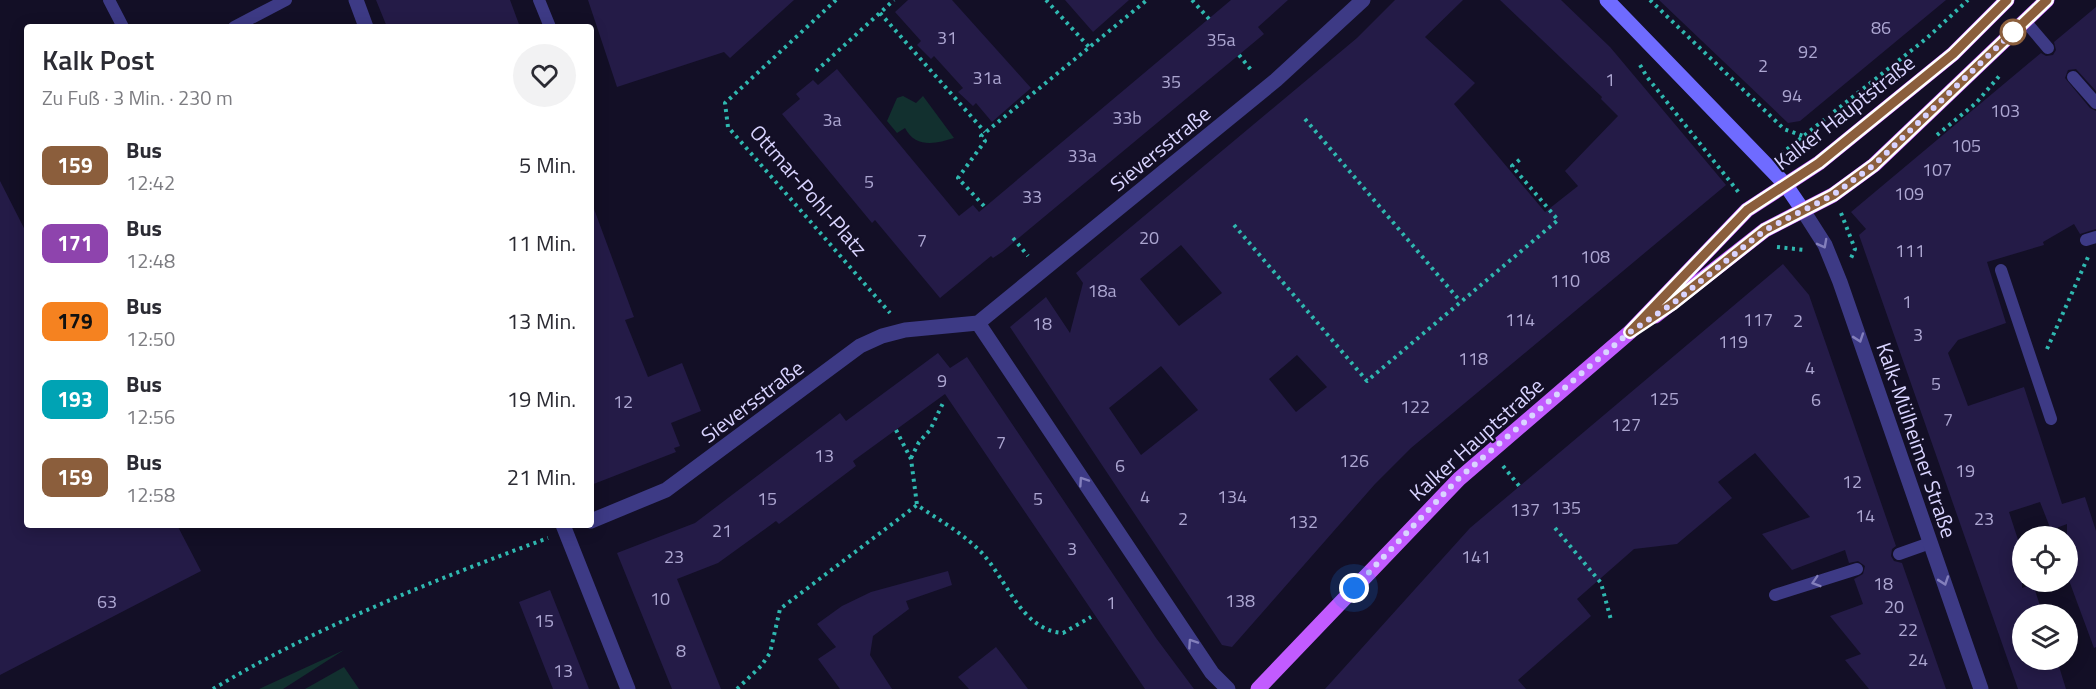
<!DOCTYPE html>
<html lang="de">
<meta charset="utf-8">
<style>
:root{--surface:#fff;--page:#f2f2f3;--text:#2b2b33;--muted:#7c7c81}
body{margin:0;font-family:"Titillium Web",sans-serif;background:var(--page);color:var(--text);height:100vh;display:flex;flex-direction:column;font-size:22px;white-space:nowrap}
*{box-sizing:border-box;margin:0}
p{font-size:20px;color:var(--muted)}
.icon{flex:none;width:33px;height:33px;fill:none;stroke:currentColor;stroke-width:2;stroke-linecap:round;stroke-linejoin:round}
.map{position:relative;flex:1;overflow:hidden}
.panel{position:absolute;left:24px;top:24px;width:570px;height:504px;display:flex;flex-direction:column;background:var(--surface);border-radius:6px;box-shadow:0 3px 15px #0003}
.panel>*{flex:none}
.badge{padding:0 12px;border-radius:9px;font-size:21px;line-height:39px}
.fabs{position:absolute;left:2012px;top:526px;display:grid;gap:12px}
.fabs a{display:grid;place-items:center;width:66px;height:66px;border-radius:50%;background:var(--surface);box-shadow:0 3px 15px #0003;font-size:30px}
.you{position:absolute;width:30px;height:30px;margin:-15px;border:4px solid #fff;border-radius:50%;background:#1a73e8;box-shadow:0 0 0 9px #1a73e833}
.map>.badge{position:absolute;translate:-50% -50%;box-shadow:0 0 0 3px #fff}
.round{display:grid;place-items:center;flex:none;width:63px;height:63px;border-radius:32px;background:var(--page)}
.head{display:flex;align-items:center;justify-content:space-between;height:102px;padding:0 18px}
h1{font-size:28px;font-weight:600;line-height:45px}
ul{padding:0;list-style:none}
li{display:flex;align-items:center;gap:18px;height:78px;padding:0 18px}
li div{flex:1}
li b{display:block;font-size:22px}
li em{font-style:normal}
li .badge{min-width:66px;font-weight:700;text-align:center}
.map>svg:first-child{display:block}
.green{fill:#12302f}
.building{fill:#241b47;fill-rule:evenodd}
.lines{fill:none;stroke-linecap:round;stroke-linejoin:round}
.path{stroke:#2fb8b0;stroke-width:4;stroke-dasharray:3 4.5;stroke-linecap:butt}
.lane{stroke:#3d3a85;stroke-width:12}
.street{stroke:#3d3a85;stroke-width:15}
.secondary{stroke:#6f6bff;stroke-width:15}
.primary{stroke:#c25bff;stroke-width:15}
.oneway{stroke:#837fbc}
.line-casing{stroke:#fff;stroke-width:14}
.line{stroke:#8b5e3c;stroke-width:9}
.walk{stroke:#d9d4ff;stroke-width:6;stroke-dasharray:0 10.8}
.stop-dot{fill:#fff;stroke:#8b5e3c;stroke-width:3}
.labels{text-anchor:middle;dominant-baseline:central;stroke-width:4.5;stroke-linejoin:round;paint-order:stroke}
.number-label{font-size:18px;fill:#aca6d1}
.street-label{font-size:21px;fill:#d9d4ff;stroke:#130f26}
</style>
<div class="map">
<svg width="2096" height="689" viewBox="0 0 2096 689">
<rect width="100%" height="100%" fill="#130f26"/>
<!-- green -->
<path class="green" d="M903,96L916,103L923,96L954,138C936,144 915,148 905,128L897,133L887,121L897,98Z
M344,650L283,689H258H259Z
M344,667L359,689H305Z"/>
<!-- building -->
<path class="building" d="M376,0H510L520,27H387Z
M588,0H794L730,58L724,52L617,87Z
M908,0H952L1031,88L992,122L976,103L973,106L958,92L963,88L934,56L931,59L917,45L921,41L895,12Z
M1065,0H1129L1093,32Z
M1231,0H1288L1258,27L1264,34L1002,252L993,258L991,256L940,298L875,220L872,223L782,114L800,99L796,94L813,80L818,85L837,69L959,216L973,205L979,212Z
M1395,0H1463L1425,37L1475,83L1454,104L1545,212L1578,186L1565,171L1618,116L1601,99L1602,97L1500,0H1561L1610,47L1726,185L1411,448L1375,484L1232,647L1222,645L1010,327L1046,297L1070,333L1083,283L1076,273L1357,38ZM1181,245L1222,293L1179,326L1140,279ZM1297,355L1327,387L1296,412L1269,379ZM1161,366L1198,410L1141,455L1109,408Z
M1659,0H1946L1800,121L1788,123Z
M2096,7V91L2076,69L2068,70L2065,78L2090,108L2096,111V229L2080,234L2074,224L2043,242L2044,245L1987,262L2006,323L1958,340L1948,353L1968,406L2024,387L2062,504L2085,497L2096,531V647L2094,648L2067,575V524L2051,530L2040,502L2009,512L2022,552V588L2033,584L2043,615H2022V660H2057L2066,689H2018L1859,235L1866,229L1851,212L2041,53L2046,56L2053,55L2056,50L2054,42Z
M0,181L27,234V525H177L201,571L0,675Z
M594,209L634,317L625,320L648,377L682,363L701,411L671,423L680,446L674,448L676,452L591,485V210Z
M1783,264L1809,295L1896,546L1892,549L1891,556L1894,561L1902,563L1946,689H1869L1845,660L1861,654L1830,616L1863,604L1854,579L1863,574L1865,566L1858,561L1849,563L1845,550L1792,570L1762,534L1810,517L1755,453L1718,482L1732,498L1677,544L1634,549L1577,599L1591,616L1518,680L1526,689H1325L1470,528Z
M938,353L950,368L967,357L1156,638L1194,689H1145L945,394L853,461L856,466L779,524L776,521L718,563L677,579L721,689H672L617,553L695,523L840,413L846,421Z
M948,571L952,585L906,601L909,609L873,636L870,655L892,689H840L818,659L836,647L817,624L842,606L871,592Z
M550,590L569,638L589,689H553L519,602Z
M996,647L1003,656L1028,689H969L958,677Z"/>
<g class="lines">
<!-- path -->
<path class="path" d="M836,0L725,103L728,127L890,313
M1046,0L1089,47
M1192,0L1209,19
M1650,0L1784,129L1803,136L1809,146
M880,13L985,132
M1239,55L1252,71
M1640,65L1647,77L1740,194
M816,71L894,0
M1305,119L1460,301
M1937,135L1976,103L2001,74
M1781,154L1927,38L1968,0
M984,206L958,178L985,141L981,136L1147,0
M1841,213L1855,249L1851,258
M1234,225L1367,381L1558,220L1512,166L1523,157
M1013,238L1028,256
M1777,247L1805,250
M2047,349L2088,257
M896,430L911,459L917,505
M911,458L919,442L930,430L944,401
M1503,466L1520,487
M1555,528L1601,583L1611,620
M213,689C318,626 434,580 548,538
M737,689L761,666L770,653L780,609L917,505C939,520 961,532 980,551C1007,578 1020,630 1063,633L1091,617"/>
<!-- lane -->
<path class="lane" d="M109,0L123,27
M539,0L550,27
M2025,21L2048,48
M234,27L286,0
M2073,77L2096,103
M2086,240L2096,237
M2001,270L2051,419
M1899,554L1930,543
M1775,595L1857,569"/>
<!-- street -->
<path class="street" d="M356,0L366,27
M1802,209L1825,245L1840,282L1981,689
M978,323L1212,673L1228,689
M591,521L666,490L860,346L882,336L905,330L978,323L1276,80L1363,0
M563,525L628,689"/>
<!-- secondary -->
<path class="secondary" d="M1607,0L1785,184L1802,209"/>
<!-- primary -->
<path class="primary" d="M1655,316L1765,230L1833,195L1874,165L2047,0
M1258,689L1459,479L1630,332L1747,210L1819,163L1953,54L2007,0"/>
</g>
<!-- one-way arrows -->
<defs><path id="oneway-chevron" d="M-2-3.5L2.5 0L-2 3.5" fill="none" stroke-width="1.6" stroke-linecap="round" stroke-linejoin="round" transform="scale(1.5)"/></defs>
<g class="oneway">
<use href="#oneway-chevron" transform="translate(1823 244) rotate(62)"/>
<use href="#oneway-chevron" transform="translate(1859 338) rotate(71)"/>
<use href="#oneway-chevron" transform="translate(1083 481) rotate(-124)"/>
<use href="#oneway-chevron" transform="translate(1944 581) rotate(71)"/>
<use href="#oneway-chevron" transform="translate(1816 582) rotate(163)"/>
<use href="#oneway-chevron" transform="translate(1192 643) rotate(-124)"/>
</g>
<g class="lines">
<!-- line casing -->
<g class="line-casing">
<path id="line" d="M2007,0L1953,54L1819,163L1747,210L1630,332L1672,304L1765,230L1833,195L1874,165L2047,0"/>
</g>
<!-- line -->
<use href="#line" class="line"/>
<!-- walk -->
<path class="walk" d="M1354,588L1459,478L1630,332L1672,304L1765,230L1833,195L1874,165L2013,32"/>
</g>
<!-- markers -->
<circle class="stop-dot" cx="2013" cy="32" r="12"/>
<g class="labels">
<!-- number labels -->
<g class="number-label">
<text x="1881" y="27">86</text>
<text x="947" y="37">31</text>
<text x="1221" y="39">35a</text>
<text x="1808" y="51">92</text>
<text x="1763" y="65">2</text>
<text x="987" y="77">31a</text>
<text x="1610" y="79">1</text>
<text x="1171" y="81">35</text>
<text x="1792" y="95">94</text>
<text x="2005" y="110">103</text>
<text x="1127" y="117">33b</text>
<text x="832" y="119">3a</text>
<text x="1966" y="145">105</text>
<text x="1082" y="155">33a</text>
<text x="1937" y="169">107</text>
<text x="869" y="181">5</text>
<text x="1909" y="193">109</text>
<text x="1032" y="196">33</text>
<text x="1149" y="237">20</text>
<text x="922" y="240">7</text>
<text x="1910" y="250">111</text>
<text x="1595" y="256">108</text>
<text x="1565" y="280">110</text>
<text x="1102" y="290">18a</text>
<text x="1907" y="301">1</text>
<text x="1520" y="319">114</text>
<text x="1758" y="319">117</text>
<text x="1798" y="320">2</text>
<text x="1042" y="323">18</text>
<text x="1918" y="334">3</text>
<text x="1733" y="341">119</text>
<text x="1473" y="358">118</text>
<text x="1810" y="367">4</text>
<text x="942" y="380">9</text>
<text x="1936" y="383">5</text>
<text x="1664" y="398">125</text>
<text x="1816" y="399">6</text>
<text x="623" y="401">12</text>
<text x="1415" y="406">122</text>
<text x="1948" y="419">7</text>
<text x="1626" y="424">127</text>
<text x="1001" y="442">7</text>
<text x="824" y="455">13</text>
<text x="1354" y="460">126</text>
<text x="1120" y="465">6</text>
<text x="1965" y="470">19</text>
<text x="1852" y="481">12</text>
<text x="1145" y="496">4</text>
<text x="1232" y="496">134</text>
<text x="767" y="498">15</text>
<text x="1038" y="498">5</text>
<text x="1566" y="507">135</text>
<text x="1525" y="509">137</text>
<text x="1865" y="515">14</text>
<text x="1183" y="518">2</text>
<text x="1984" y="518">23</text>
<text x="1303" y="521">132</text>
<text x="722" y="530">21</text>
<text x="1072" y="548">3</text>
<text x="674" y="556">23</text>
<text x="1476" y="556">141</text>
<text x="1883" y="583">18</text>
<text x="660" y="598">10</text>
<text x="1240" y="600">138</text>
<text x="107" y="601">63</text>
<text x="1111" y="602">1</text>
<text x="1894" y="606">20</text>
<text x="544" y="620">15</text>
<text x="1908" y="629">22</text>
<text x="681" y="650">8</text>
<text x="1918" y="659">24</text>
<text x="563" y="670">13</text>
</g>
<!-- street labels -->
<g class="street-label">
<text transform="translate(1844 112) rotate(-38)">Kalker Hauptstraße</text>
<text transform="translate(1160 148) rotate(-39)">Sieversstraße</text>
<text transform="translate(809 190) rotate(49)">Ottmar-Pohl-Platz</text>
<text transform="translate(752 401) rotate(-37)">Sieversstraße</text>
<text transform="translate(1476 439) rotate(-42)">Kalker Hauptstraße</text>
<text transform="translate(1917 440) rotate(71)">Kalk-Mülheimer Straße</text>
</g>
</g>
</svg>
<div class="fabs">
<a><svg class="icon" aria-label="locate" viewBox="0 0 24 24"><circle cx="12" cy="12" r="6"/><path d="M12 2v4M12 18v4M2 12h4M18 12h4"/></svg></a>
<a><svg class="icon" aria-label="layers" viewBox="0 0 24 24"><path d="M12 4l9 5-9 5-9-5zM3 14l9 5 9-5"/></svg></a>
</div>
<div class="you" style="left:1354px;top:588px"></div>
<section class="panel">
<div class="head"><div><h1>Kalk Post</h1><p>Zu Fuß · 3 Min. · 230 m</p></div><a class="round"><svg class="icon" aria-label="heart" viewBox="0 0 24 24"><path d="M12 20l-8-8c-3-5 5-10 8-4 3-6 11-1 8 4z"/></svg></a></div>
<ul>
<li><span class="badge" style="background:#8b5e3c;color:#fff">159</span><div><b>Bus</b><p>12:42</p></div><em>5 Min.</em></li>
<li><span class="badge" style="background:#8e44ad;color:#fff">171</span><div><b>Bus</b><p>12:48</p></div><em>11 Min.</em></li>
<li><span class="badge" style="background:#f58220;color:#111">179</span><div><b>Bus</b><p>12:50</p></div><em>13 Min.</em></li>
<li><span class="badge" style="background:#00a3b4;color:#fff">193</span><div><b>Bus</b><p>12:56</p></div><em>19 Min.</em></li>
<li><span class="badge" style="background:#8b5e3c;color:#fff">159</span><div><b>Bus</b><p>12:58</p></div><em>21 Min.</em></li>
</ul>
</section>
</div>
